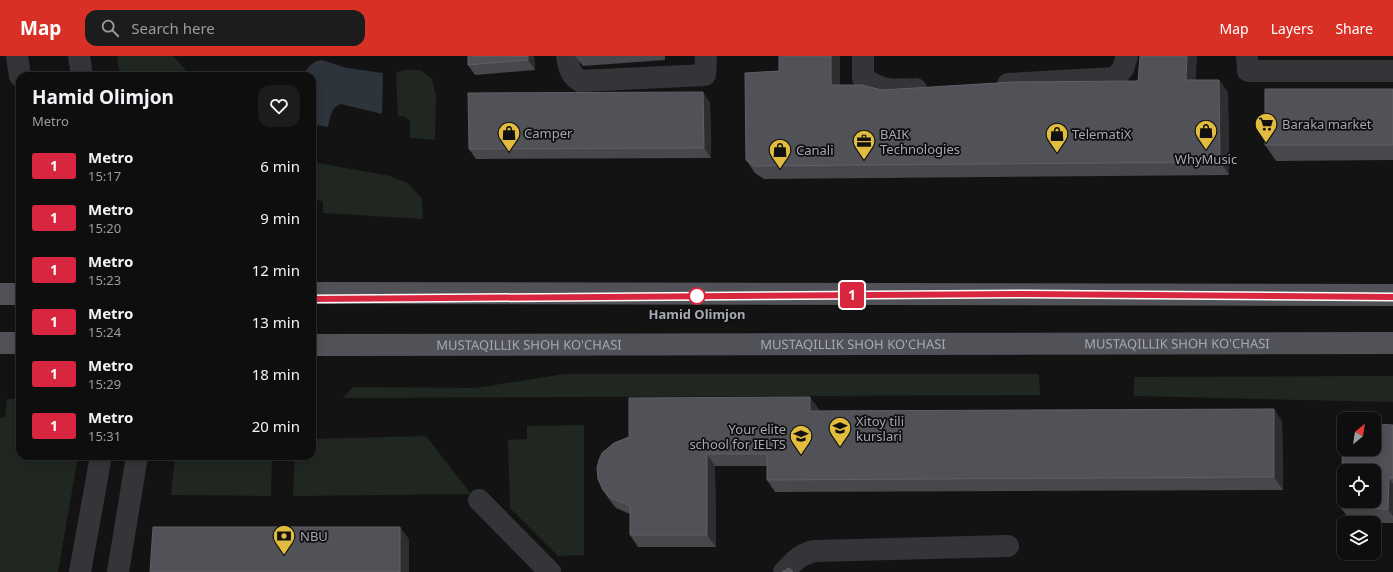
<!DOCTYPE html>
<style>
:root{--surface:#0e0e0f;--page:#1c1c1d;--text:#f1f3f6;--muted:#9b9c9e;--line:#2e2e2f;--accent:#d93025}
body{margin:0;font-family:"Noto Sans",sans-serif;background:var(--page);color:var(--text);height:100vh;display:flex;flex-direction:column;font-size:15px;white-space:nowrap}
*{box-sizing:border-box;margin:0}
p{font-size:13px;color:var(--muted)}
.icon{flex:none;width:22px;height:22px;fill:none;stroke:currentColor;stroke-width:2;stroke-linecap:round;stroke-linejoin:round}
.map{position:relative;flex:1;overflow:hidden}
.sheet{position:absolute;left:16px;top:16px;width:300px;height:388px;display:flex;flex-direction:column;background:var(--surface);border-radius:12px;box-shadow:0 2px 10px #0003,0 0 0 1px var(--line)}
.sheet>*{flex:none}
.badge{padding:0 8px;border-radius:3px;font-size:14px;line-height:26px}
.needle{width:26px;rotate:30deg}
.buttons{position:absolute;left:1337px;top:356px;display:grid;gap:8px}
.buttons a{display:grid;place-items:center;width:44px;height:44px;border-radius:8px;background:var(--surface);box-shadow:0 2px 10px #0003,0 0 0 1px var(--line);font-size:20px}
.map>.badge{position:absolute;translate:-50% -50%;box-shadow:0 0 0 2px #fff}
.round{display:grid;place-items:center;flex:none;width:42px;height:42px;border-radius:12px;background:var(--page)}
.overview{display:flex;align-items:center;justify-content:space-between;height:68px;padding:0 16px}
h1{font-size:19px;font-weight:700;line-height:30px}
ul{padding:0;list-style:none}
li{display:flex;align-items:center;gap:12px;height:52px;padding:0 16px}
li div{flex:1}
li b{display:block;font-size:15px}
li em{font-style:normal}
li .badge{min-width:44px;font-weight:700;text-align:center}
header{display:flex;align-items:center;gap:24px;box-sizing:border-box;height:56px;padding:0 20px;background:var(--accent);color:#fff}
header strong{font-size:19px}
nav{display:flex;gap:22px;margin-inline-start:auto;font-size:14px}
.search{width:280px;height:36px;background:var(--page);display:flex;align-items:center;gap:10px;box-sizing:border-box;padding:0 14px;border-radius:12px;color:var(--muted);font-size:15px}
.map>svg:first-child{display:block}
.green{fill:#202721}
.water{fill:#2d343c}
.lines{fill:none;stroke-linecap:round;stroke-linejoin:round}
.minor{stroke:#343539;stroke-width:22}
.major{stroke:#515158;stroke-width:22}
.wall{fill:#47474c}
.shaded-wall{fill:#2e2e31}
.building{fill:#515257;stroke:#5f6066;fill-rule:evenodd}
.line-casing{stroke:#fff;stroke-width:9}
.line{stroke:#d7263d;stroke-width:6}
.stop-dot{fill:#fff;stroke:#d7263d;stroke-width:2}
.labels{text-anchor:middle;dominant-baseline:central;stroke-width:3.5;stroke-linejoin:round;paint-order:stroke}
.poi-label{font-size:13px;fill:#a6a9b4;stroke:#0e0e0f;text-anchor:start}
.stop-label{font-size:13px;font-weight:bold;fill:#a6a9b4;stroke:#0e0e0f}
.street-label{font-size:13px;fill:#a6a9b4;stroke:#0e0e0f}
</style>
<header>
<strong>Map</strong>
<div class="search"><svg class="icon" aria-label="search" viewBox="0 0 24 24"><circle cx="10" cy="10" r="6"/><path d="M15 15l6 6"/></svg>Search here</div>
<nav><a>Map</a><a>Layers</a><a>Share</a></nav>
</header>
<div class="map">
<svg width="1393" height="516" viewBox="0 0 1393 516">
<rect width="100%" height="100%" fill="#131314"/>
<!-- green -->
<path class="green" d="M117,0H173L191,20H120Z
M403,14H420L432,23L436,40L435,84L410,82V66L406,61L398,60L396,17Z
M312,106L390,120L407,127L422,142L423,163L323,157V145L312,144Z
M564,318H1039L1040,339L343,342L353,331L476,332Z
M1393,320V346L1134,340V321Z
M20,342V400H78L58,516H0V362L5,361L7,343Z
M584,369V499L558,500L510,452L508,384L527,383V370Z
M426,380L471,438L293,440L295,400H312V383Z
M175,400H272L271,440L171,439Z"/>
<!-- water -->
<path class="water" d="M322,4L347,12L383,17L382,58L341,48C331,51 330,62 328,71L312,68V20H303C307,12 312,5 322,4Z"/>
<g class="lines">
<!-- minor -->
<path class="minor" d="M17,0L20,20
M79,0L82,20
M567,0C569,11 570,19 580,25L705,19L706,0
M863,0V22C884,36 892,34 916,33
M1247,0L1248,15H1393
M1008,28L1115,22L1123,13L1127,0
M479,444L550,516
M80,516L101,400
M118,516L137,400
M784,516C794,505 799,499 814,495L1008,490"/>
<!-- major -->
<g class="major">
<path d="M312,237L1393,239"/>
<path d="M0,238H20"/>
<path d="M0,287H20"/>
<path id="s1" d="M312,289L1393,287"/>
</g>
</g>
<!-- wall -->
<path class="wall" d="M468,0H534L535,14L475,19L468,9Z
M575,0H665V4L583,10Z
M840,0V29L882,34L1219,24L1228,37L1229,119L764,123L755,117L746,104L779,15Z
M1393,33V104L1276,105L1265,89Z
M710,46L711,102L476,103L469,93Z
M819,353V355L1282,365L1283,434L775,436L767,424V410H715L716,491H638L630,479V458L616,452L611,446L603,434Z
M1393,369V467H1352L1341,452Z"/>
<!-- shaded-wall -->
<path class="shaded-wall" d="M528,0H534L535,14L528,4Z
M831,0H840V42L831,29Z
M1187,0H1197L1195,37L1186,24Z
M1219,24L1228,37L1229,119L1220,106Z
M703,36L710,46L711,102L704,92Z
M810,341L819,353V367L810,355Z
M1274,353L1282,365L1283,434L1274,421Z
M707,398L715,410L716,491L707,479Z
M1389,422L1393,428V460L1388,453Z
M400,471L409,483V516H400Z"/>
<!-- building -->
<path class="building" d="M468,0H528V4L468,9Z
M779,0H831V29H862L882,34L1013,26L1138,25L1140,0H1187L1186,24H1219L1220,106L755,110L746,104L745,17L779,15Z
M1265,33H1393V89H1265Z
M703,36L704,92L469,93L468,37Z
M810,341V355L1274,353V421L767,424V398H707V479H630V450L608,440L603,434L598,423L597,412L599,404L602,397L614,387L629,381V342Z
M1343,368H1344V393H1374V368L1393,369V422H1389L1388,453L1341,452ZM1344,415H1374V445H1344Z
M153,471H400V516H150Z
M789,512L793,516H782Z"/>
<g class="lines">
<!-- line casing -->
<g class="line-casing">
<path id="line" d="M312,243L1026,238L1393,241"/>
</g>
<!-- line -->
<use href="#line" class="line"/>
</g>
<!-- icons -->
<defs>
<g id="supermarket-pin" transform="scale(1.15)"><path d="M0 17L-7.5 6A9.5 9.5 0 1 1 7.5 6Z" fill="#e2bc3e" stroke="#0e0e0f"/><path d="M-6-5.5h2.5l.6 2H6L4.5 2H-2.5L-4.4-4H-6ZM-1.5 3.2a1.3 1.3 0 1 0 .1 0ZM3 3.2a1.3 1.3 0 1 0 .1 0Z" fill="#111"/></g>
<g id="shop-pin" transform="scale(1.15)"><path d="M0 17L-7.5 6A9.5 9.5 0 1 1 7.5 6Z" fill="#e2bc3e" stroke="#0e0e0f"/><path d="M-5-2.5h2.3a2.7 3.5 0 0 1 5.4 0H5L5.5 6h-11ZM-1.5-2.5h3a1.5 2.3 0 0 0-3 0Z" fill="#111"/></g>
<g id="office-pin" transform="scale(1.15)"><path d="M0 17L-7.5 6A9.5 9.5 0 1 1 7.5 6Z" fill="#e2bc3e" stroke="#0e0e0f"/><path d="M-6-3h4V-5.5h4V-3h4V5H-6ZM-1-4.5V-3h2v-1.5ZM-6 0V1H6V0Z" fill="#111"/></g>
<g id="school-pin" transform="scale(1.15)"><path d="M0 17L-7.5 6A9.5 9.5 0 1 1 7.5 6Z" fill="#e2bc3e" stroke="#0e0e0f"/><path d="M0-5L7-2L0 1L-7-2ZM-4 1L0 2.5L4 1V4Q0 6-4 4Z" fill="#111"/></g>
<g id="bank-pin" transform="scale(1.15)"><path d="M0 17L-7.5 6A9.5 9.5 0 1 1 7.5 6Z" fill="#e2bc3e" stroke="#0e0e0f"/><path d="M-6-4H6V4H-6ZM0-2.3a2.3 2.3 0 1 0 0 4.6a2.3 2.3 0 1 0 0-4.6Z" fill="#111"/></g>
</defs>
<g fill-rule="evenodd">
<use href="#supermarket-pin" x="1266" y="68"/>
<use href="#shop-pin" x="1206" y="75"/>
<use href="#shop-pin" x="509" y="77"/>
<use href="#shop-pin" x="1057" y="78"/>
<use href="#office-pin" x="864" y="85"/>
<use href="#shop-pin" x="780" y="94"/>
<use href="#school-pin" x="840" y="372"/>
<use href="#school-pin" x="801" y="380"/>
<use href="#bank-pin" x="284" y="480"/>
</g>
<!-- markers -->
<circle class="stop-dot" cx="697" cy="240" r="8"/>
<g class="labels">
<!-- poi labels -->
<g class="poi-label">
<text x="1282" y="68">Baraka market</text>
<text x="524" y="77">Camper</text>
<text x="880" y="78">BAIK<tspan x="880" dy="15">Technologies</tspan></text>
<text x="1072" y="78">TelematiX</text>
<text x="796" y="94">Canali</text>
<text x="1206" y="103" text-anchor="middle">WhyMusic</text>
<text x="856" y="365">Xitoy tili<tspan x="856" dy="15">kurslari</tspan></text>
<text x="786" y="373" text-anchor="end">Your elite<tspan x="786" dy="15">school for IELTS</tspan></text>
<text x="300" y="480">NBU</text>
</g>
<!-- stop labels -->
<g class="stop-label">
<text x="697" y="258">Hamid Olimjon</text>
</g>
<!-- street labels -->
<g class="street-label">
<text stroke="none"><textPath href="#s1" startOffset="865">MUSTAQILLIK SHOH KO'CHASI</textPath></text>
<text stroke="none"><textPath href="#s1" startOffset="541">MUSTAQILLIK SHOH KO'CHASI</textPath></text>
<text stroke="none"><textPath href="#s1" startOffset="217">MUSTAQILLIK SHOH KO'CHASI</textPath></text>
</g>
</g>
</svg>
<div class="buttons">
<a><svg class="needle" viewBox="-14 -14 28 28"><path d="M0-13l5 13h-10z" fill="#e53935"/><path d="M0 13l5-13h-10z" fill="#9b9c9e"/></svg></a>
<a><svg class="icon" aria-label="locate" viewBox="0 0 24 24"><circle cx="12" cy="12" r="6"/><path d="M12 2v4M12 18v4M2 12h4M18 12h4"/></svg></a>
<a><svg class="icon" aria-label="layers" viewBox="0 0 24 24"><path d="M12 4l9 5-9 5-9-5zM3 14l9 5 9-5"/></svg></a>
</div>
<b class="badge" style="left:852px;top:239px;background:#d7263d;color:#fff">1</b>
<section class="sheet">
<div class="overview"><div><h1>Hamid Olimjon</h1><p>Metro</p></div><a class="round"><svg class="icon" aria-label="heart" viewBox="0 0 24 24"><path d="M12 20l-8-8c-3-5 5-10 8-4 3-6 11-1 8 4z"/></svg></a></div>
<ul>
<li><span class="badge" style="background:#d7263d;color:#fff">1</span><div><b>Metro</b><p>15:17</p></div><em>6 min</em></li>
<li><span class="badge" style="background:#d7263d;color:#fff">1</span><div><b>Metro</b><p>15:20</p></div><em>9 min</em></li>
<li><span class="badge" style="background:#d7263d;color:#fff">1</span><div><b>Metro</b><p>15:23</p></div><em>12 min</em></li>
<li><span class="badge" style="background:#d7263d;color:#fff">1</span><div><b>Metro</b><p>15:24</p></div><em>13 min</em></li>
<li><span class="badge" style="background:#d7263d;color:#fff">1</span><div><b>Metro</b><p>15:29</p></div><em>18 min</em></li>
<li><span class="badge" style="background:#d7263d;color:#fff">1</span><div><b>Metro</b><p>15:31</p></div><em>20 min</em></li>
</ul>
</section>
</div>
